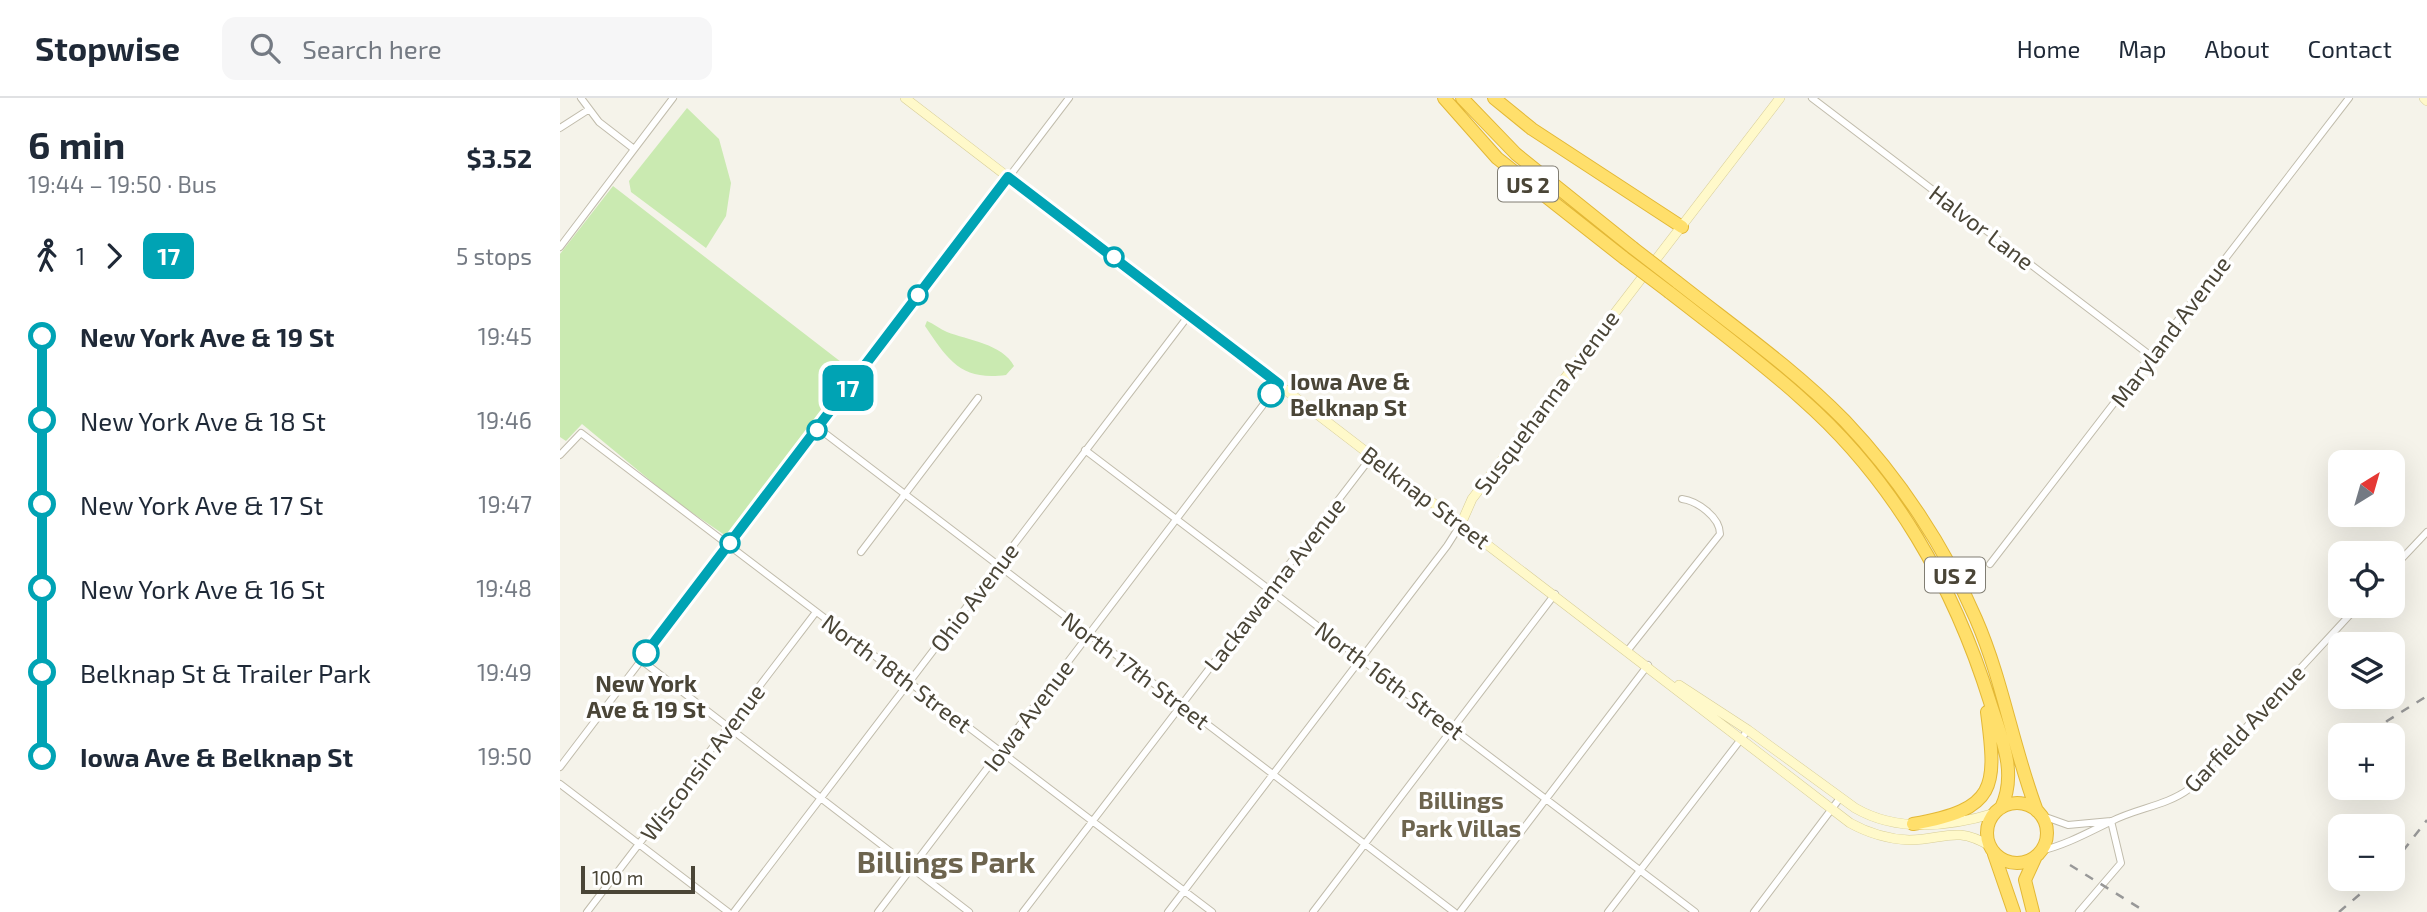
<!DOCTYPE html>
<meta charset="utf-8">
<style>
:root{--surface:#fff;--page:#f6f6f7;--text:#1f2937;--muted:#747a83;--line:#e0e1e3}
body{margin:0;font-family:"Exo 2",sans-serif;background:var(--page);color:var(--text);height:100vh;display:flex;flex-direction:column;font-size:26px;white-space:nowrap}
*{box-sizing:border-box;margin:0}
p{font-size:23px;color:var(--muted)}
.icon{flex:none;width:38px;height:38px;fill:none;stroke:currentColor;stroke-width:2;stroke-linecap:round;stroke-linejoin:round}
.map{position:relative;flex:1;overflow:hidden}
.side{display:flex;flex-direction:column;background:var(--surface);width:560px}
.side>*{flex:none}
.badge{padding:0 14px;border-radius:10px;font-size:24px;line-height:46px}
.needle{width:46px;rotate:37deg}
.fabs{position:absolute;left:1768px;top:352px;display:grid;gap:14px}
.fabs a{display:grid;place-items:center;width:77px;height:77px;border-radius:14px;background:var(--surface);box-shadow:0 7px 28px #0002;font-size:35px}
.scale{position:absolute;left:21px;bottom:18px;width:114px;box-sizing:border-box;padding-left:7px;border:4px solid #4a4537;border-top:0;font-size:19px;line-height:24px;white-space:nowrap;color:#4a4537;-webkit-text-stroke:5px #fff;paint-order:stroke}
.map>.badge{position:absolute;translate:-50% -50%;box-shadow:0 0 0 4px #fff}
.legs{display:flex;align-items:center;gap:10px;height:77px;padding:0 28px;font-size:23px}
.legs p{margin-inline-start:auto}
.head{display:flex;align-items:center;justify-content:space-between;height:119px;padding:0 28px}
h1{font-size:38px;font-weight:700;line-height:52px}
ul{padding:0 28px;list-style:none}
li{display:flex;align-items:center;gap:24px;height:84px;font-size:26px}
li i{display:grid;place-items:center;width:10px;height:100%;margin:0 9px;background:currentColor}
li i::after{content:'';width:18px;height:18px;margin:-9px;border:5px solid;border-radius:50%;background:var(--surface)}
li p{margin-inline-start:auto}
li:first-child i{background:linear-gradient(#0000 50%,currentColor 0)}
li:last-child i{background:linear-gradient(currentColor 50%,#0000 0)}
header{display:flex;align-items:center;gap:42px;box-sizing:border-box;height:98px;padding:0 35px;background:var(--surface);border-bottom:2px solid var(--line)}
header strong{font-size:33px}
nav{display:flex;gap:38px;margin-inline-start:auto;font-size:24px}
.search{width:490px;height:63px;background:var(--page);display:flex;align-items:center;gap:18px;box-sizing:border-box;padding:0 24px;border-radius:14px;color:var(--muted);font-size:26px}
main{display:flex;flex:1;min-height:0}
.map>svg:first-child{display:block}
.green{fill:#caeab1}
.lines{fill:none;stroke-linecap:round;stroke-linejoin:round}
.street-casing{stroke:#c1bcac;stroke-width:8}
.secondary-casing{stroke:#d7cd98;stroke-width:10}
.highway-casing{stroke:#e3b836;stroke-width:14}
.street{stroke:#fff;stroke-width:6}
.secondary{stroke:#fff9ca;stroke-width:9}
.highway{stroke:#ffdf6b;stroke-width:12}
.rail{stroke:#989898;stroke-width:2.5;stroke-dasharray:9 9;stroke-linecap:butt}
.highway-bridge-casing{stroke:#e3b836;stroke-width:14;stroke-linecap:butt}
.highway-bridge{stroke:#ffdf6b;stroke-width:12}
.line-1-casing{stroke:#fff;stroke-width:16}
.line-1{stroke:#00a3b4;stroke-width:10}
.stop-1-dot{fill:#fff;stroke:#00a3b4;stroke-width:3.5}
.labels{text-anchor:middle;dominant-baseline:central;stroke-width:7;stroke-linejoin:round;paint-order:stroke}
.shield{fill:#fff;stroke:#807d73;stroke-width:2}
.shield-label{font-size:21px;font-weight:bold;fill:#4a4537}
.street-label{font-size:23px;fill:#4a4537;stroke:#fff}
.stop-label{font-size:23px;font-weight:bold;fill:#4a4537;stroke:#fff;text-anchor:start}
.neighbourhood-label{font-size:24px;font-weight:bold;fill:#6d644e;stroke:#fff}
.district-label{font-size:30px;font-weight:bold;fill:#6d644e;stroke:#fff}
</style>
<header>
<strong>Stopwise</strong>
<div class="search"><svg class="icon" aria-label="search" viewBox="0 0 24 24"><circle cx="10" cy="10" r="6"/><path d="M15 15l6 6"/></svg>Search here</div>
<nav><a>Home</a><a>Map</a><a>About</a><a>Contact</a></nav>
</header>
<main>
<section class="side">
<div class="head"><div><h1>6 min</h1><p>19:44 – 19:50 · Bus</p></div><b>$3.52</b></div>
<div class="legs"><svg class="icon" aria-label="walk" viewBox="0 0 24 24"><circle cx="13" cy="4" r="2"/><path d="M13 8l-2 6 4 7M11 14l-3 7M7 12l3-4h3l4 4"/></svg>1<svg class="icon" aria-label="forward" viewBox="0 0 24 24"><path d="M9 5l7 7-7 7"/></svg><b class="badge" style="background:#00a3b4;color:#fff">17</b><p>5 stops</p></div>
<ul>
<li><i style="color:#00a3b4"></i><b>New York Ave &amp; 19 St</b><p>19:45</p></li>
<li><i style="color:#00a3b4"></i><span>New York Ave &amp; 18 St</span><p>19:46</p></li>
<li><i style="color:#00a3b4"></i><span>New York Ave &amp; 17 St</span><p>19:47</p></li>
<li><i style="color:#00a3b4"></i><span>New York Ave &amp; 16 St</span><p>19:48</p></li>
<li><i style="color:#00a3b4"></i><span>Belknap St &amp; Trailer Park</span><p>19:49</p></li>
<li><i style="color:#00a3b4"></i><b>Iowa Ave &amp; Belknap St</b><p>19:50</p></li>
</ul>
</section>
<div class="map">
<svg width="1867" height="814" viewBox="0 0 1867 814">
<rect width="100%" height="100%" fill="#f5f3ea"/>
<!-- green -->
<path class="green" d="M127,10L159,41L171,85L166,118L146,150L71,94L69,83Z
M53,88L294,274L166,438L115,403L22,326L6,343L0,339V156Z
M367,223C374,226 380,231 387,234C407,242 443,246 454,268L446,277C401,283 388,262 365,228Z"/>
<g class="lines">
<!-- street casing -->
<g class="street-casing">
<path id="street" d="M21,0L39,24L74,51
M1252,0L1591,258
M0,30L28,12
M0,149L113,0
M258,330L894,814
M525,352L1135,814
M0,357L21,335L652,814
M301,454L418,300
M1430,466L1789,0
M1832,471L1867,434
M1068,552L1160,436C1160,419 1137,403 1122,401
M81,562L409,814
M0,669L509,0
M0,686L168,814
M1480,717L1508,727L1551,723
M1480,753C1506,747 1529,734 1552,723C1577,710 1606,708 1629,691L1798,508
M27,814L256,514
M174,814L629,217
M318,814L719,286
M463,814L812,358
M608,814L887,448L901,426
M753,814L995,496
M900,814L1088,567
M1048,814L1188,632
M1194,814L1280,700
M1519,814L1561,765L1551,723"/>
</g>
<!-- secondary casing -->
<g class="secondary-casing">
<path id="secondary" d="M345,0L1290,725C1308,735 1328,741 1349,742C1384,742 1395,727 1430,748
M1864,0L1867,3
M901,426L912,401L1220,0
M1119,587L1188,632L1295,710C1338,735 1389,729 1435,715"/>
</g>
<!-- highway casing -->
<g class="highway-casing">
<path id="highway" d="M884,0L937,60L1064,160
M902,0L956,56L1073,150
M934,0L972,31L1122,129
M1117,184C1174,229 1234,271 1285,323C1339,380 1385,449 1416,521C1443,583 1453,650 1477,713
M1109,194C1154,229 1200,263 1242,301C1333,381 1394,488 1430,604C1441,639 1458,675 1441,710
M1427 735a30 30 0 1 1 60 0a30 30 0 1 1-60 0Z
M1353,726C1437,711 1437,690 1427,614
M1434,756L1454,814
M1473,814L1465,782L1476,758"/>
</g>
<!-- street -->
<use href="#street" class="street"/>
<!-- secondary -->
<use href="#secondary" class="secondary"/>
<!-- highway -->
<use href="#highway" class="highway"/>
<!-- rail -->
<path class="rail" d="M1814,637L1827,623L1867,598
M1510,767L1586,814
M1832,767L1867,722
M1779,814L1819,780"/>
<!-- highway-bridge casing -->
<g class="highway-bridge-casing">
<path id="highway-bridge" d="M1073,150L1117,184
M1064,160L1109,194"/>
</g>
<!-- highway-bridge -->
<use href="#highway-bridge" class="highway-bridge"/>
</g>
<g class="lines">
<!-- line-1 casing -->
<g class="line-1-casing">
<path id="line-1" d="M86,555L448,79L719,286L711,296"/>
</g>
<!-- line-1 -->
<use href="#line-1" class="line-1"/>
</g>
<!-- markers -->
<g class="stop-1-dot">
<circle cx="554" cy="159" r="9"/>
<circle cx="358" cy="197" r="9"/>
<circle cx="711" cy="296" r="12"/>
<circle cx="257" cy="332" r="9"/>
<circle cx="170" cy="445" r="9"/>
<circle cx="86" cy="555" r="12"/>
</g>
<g class="labels">
<!-- shield labels -->
<g class="shield">
<rect x="938" y="68.5" width="60" height="35" rx="5"/>
<rect x="1365" y="459.5" width="60" height="35" rx="5"/>
</g>
<g class="shield-label">
<text x="968" y="86">US 2</text>
<text x="1395" y="477">US 2</text>
</g>
<!-- street labels -->
<g class="street-label">
<text transform="translate(1422 129) rotate(37)">Halvor Lane</text>
<text transform="translate(1610 233) rotate(-53)">Maryland Avenue</text>
<text transform="translate(986 304) rotate(-53)">Susquehanna Avenue</text>
<text transform="translate(866 399) rotate(37)">Belknap Street</text>
<text transform="translate(714 486) rotate(-52)">Lackawanna Avenue</text>
<text transform="translate(414 499) rotate(-53)">Ohio Avenue</text>
<text transform="translate(576 572) rotate(37)">North 17th Street</text>
<text transform="translate(337 575) rotate(37)">North 18th Street</text>
<text transform="translate(830 582) rotate(37)">North 16th Street</text>
<text transform="translate(468 617) rotate(-53)">Iowa Avenue</text>
<text transform="translate(1684 630) rotate(-47)">Garfield Avenue</text>
<text transform="translate(142 664) rotate(-53)">Wisconsin Avenue</text>
</g>
<!-- stop labels -->
<g class="stop-label">
<text x="730" y="283">Iowa Ave &amp;<tspan x="730" dy="26">Belknap St</tspan></text>
<text x="86" y="585" text-anchor="middle">New York<tspan x="86" dy="26">Ave &amp; 19 St</tspan></text>
</g>
<!-- neighbourhood labels -->
<g class="neighbourhood-label">
<text x="901" y="701">Billings<tspan x="901" dy="28">Park Villas</tspan></text>
</g>
<!-- district labels -->
<g class="district-label">
<text x="386" y="763">Billings Park</text>
</g>
</g>
</svg>
<div class="fabs">
<a><svg class="needle" viewBox="-14 -14 28 28"><path d="M0-13l5 13h-10z" fill="#e53935"/><path d="M0 13l5-13h-10z" fill="#747a83"/></svg></a>
<a><svg class="icon" aria-label="locate" viewBox="0 0 24 24"><circle cx="12" cy="12" r="6"/><path d="M12 2v4M12 18v4M2 12h4M18 12h4"/></svg></a>
<a><svg class="icon" aria-label="layers" viewBox="0 0 24 24"><path d="M12 4l9 5-9 5-9-5zM3 14l9 5 9-5"/></svg></a>
<a>+</a>
<a>−</a>
</div>
<div class="scale">100 m</div>
<b class="badge" style="left:288px;top:290px;background:#00a3b4;color:#fff">17</b>
</div>
</main>
